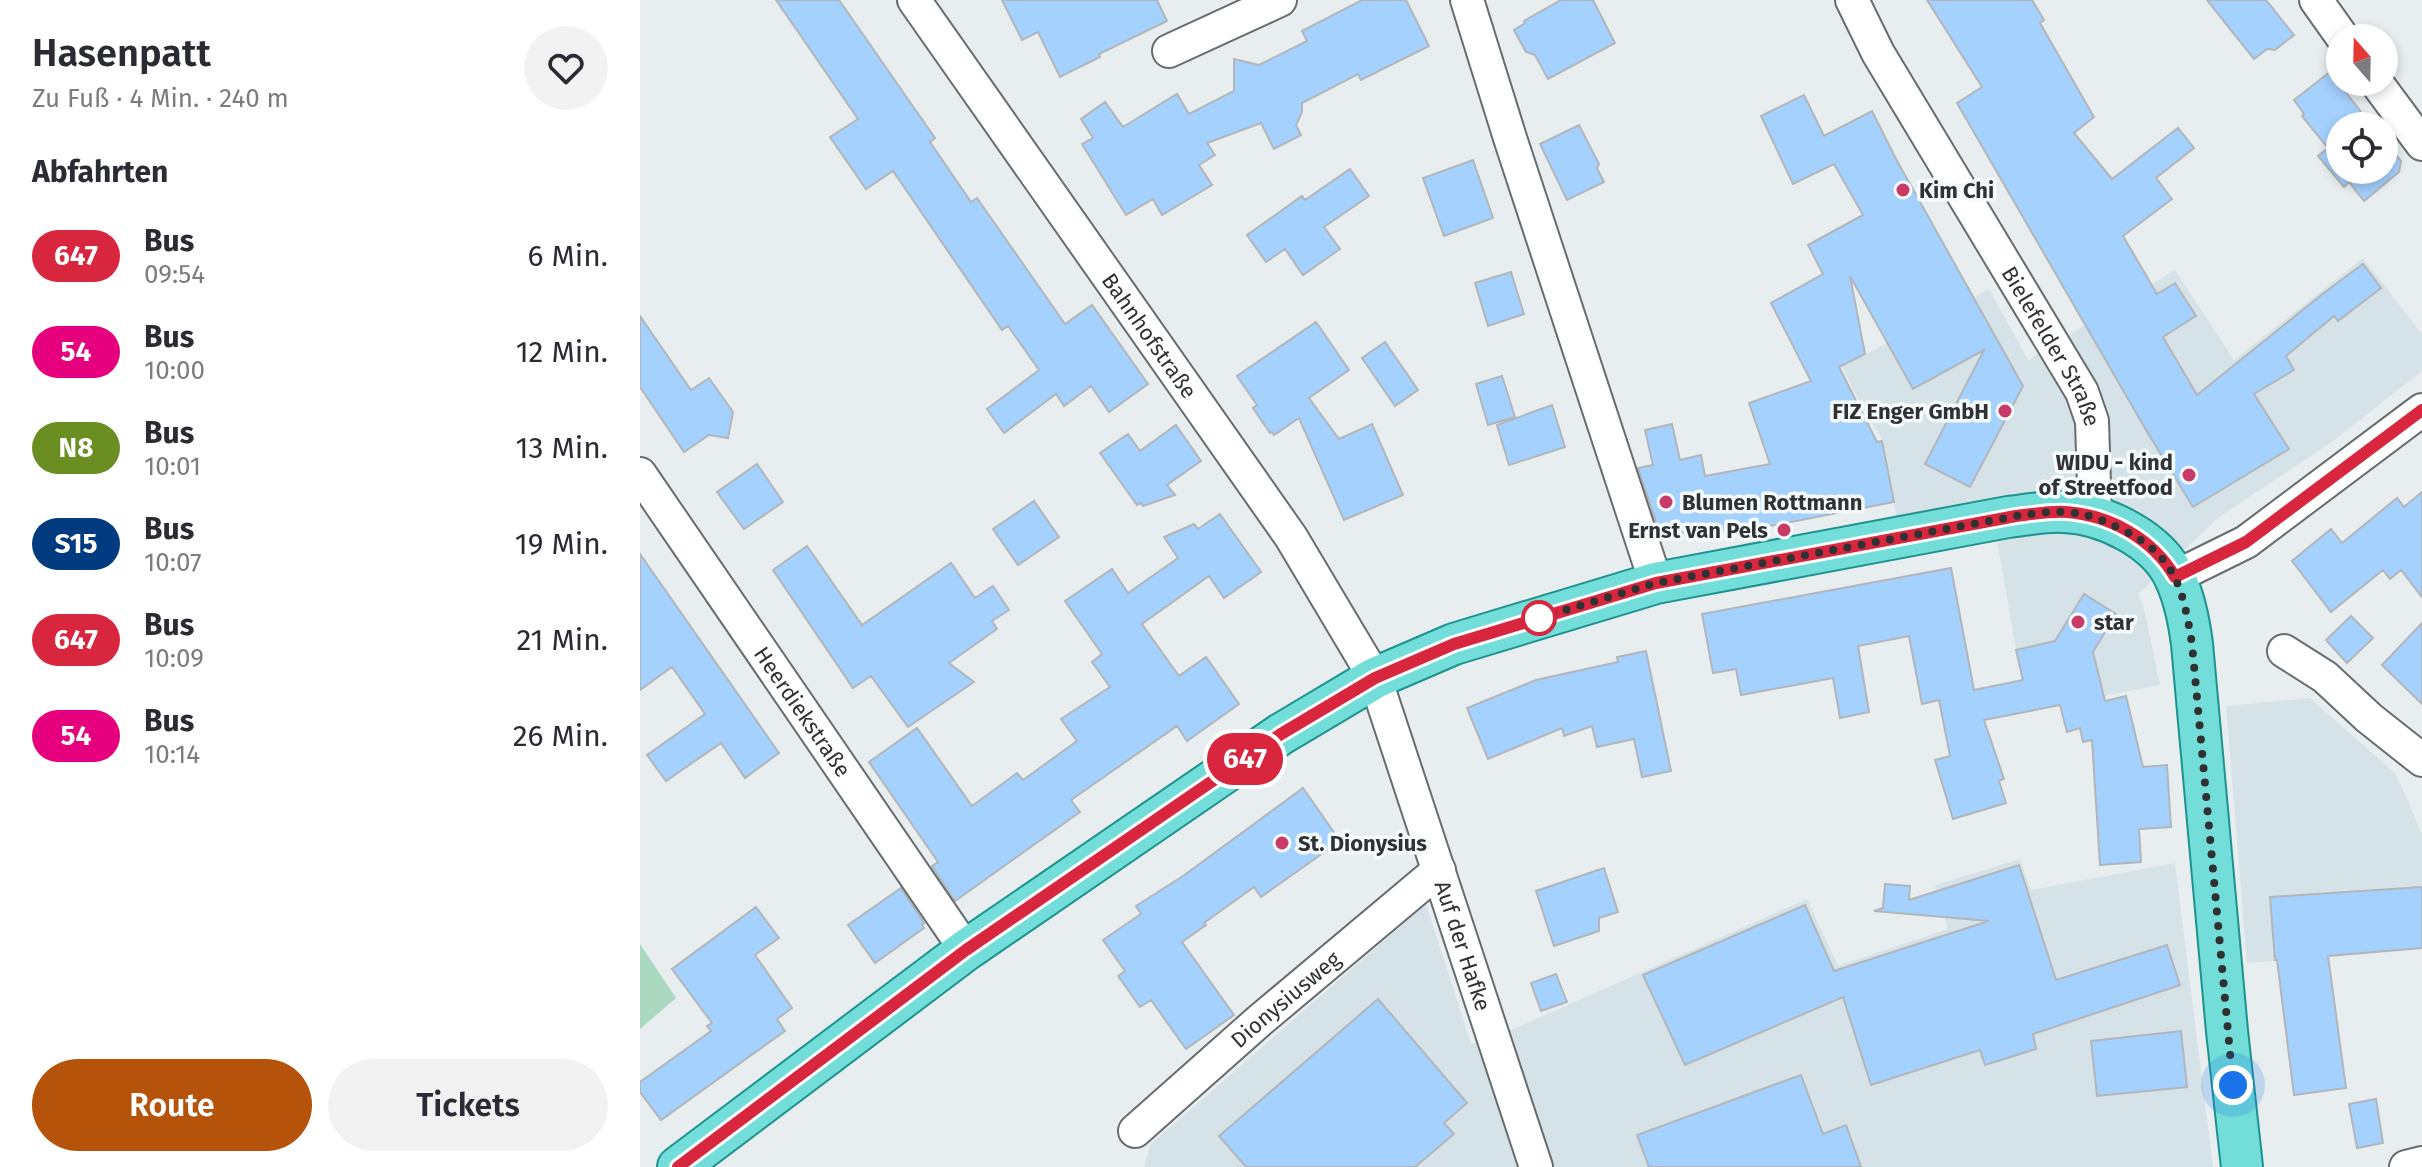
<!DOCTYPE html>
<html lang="de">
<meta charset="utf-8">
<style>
:root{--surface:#fff;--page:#f2f2f3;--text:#2b2b33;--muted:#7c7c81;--accent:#b45309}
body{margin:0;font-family:"Fira Sans",sans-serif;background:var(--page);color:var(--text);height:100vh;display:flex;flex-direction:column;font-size:30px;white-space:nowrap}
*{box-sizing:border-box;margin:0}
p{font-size:26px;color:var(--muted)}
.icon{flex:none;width:44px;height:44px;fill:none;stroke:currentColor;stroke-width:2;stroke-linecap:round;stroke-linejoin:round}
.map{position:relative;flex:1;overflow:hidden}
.drawer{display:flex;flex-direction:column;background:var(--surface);width:640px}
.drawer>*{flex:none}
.badge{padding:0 16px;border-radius:26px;font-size:28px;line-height:52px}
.needle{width:52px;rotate:340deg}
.buttons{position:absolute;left:1686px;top:24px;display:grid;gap:16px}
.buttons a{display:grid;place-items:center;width:72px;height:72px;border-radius:50%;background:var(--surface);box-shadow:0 4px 12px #0003;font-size:40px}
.you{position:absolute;width:40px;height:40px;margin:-20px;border:6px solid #fff;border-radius:50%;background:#1a73e8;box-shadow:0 0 0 12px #1a73e833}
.map>.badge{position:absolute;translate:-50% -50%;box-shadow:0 0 0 4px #fff}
h2{padding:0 32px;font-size:30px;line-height:72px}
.round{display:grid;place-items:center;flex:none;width:84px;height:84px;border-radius:42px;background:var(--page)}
.headline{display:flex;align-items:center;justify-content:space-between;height:136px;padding:0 32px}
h1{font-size:38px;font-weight:600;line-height:60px}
.primary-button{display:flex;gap:16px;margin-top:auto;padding:16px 32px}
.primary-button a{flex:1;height:92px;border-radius:48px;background:var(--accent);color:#fff;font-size:32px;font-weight:600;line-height:92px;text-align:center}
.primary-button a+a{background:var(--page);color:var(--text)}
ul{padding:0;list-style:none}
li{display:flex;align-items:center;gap:24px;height:96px;padding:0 32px}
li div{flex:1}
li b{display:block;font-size:30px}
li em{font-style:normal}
li .badge{min-width:88px;font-weight:700;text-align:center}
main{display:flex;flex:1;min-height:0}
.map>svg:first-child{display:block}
.built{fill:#d5e3e8}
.green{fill:#abd9c0}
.building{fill:#a5d1fe;stroke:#b2b6ba;stroke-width:2}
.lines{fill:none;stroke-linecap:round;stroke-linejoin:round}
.minor-casing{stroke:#676c6e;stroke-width:36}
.major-casing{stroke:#1d928e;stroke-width:44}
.minor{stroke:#fff;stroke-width:32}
.major{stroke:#72ddd9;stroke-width:40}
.line-casing{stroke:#fff;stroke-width:18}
.line{stroke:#d7263d;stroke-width:12}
.walk{stroke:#2f3132;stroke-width:8;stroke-dasharray:0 14.4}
.poi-dot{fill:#c83a67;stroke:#f5fbfd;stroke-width:3}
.stop-dot{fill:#fff;stroke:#d7263d;stroke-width:4}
.labels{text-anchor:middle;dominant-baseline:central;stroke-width:7;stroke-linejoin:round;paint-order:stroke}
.poi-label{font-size:22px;font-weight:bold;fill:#2f3132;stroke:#f5fbfd;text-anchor:start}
.street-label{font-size:22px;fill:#2f3132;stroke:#f5fbfd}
</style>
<main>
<section class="drawer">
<div class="headline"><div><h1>Hasenpatt</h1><p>Zu Fuß · 4 Min. · 240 m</p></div><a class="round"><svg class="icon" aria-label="heart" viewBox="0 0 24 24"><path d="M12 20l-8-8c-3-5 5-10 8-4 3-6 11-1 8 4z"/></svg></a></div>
<h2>Abfahrten</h2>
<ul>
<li><span class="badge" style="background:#d7263d;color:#fff">647</span><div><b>Bus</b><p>09:54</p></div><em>6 Min.</em></li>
<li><span class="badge" style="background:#e6007e;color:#fff">54</span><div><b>Bus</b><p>10:00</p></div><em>12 Min.</em></li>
<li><span class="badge" style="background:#6b8e23;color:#fff">N8</span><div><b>Bus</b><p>10:01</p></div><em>13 Min.</em></li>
<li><span class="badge" style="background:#003b80;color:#fff">S15</span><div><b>Bus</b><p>10:07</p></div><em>19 Min.</em></li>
<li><span class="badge" style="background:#d7263d;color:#fff">647</span><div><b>Bus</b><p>10:09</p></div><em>21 Min.</em></li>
<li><span class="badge" style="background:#e6007e;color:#fff">54</span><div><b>Bus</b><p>10:14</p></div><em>26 Min.</em></li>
</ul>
<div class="primary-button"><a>Route</a><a>Tickets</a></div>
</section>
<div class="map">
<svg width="1782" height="1167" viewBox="0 0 1782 1167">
<rect width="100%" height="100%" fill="#e8eef0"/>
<!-- built -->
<path class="built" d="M1723,258L1782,334V371L1692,442L1578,518L1498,594L1503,604L1520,685L1387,711L1350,501L1257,519L1243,440L1224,411L1202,367L1349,289L1388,360L1535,270L1594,360Z
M1670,698L1756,774L1782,834V949L1607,963L1586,706Z
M1380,859L1391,890L1535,863L1573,1167H504L511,1144L786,904L831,1044L869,1031L1167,899L1198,966L1308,929L1295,885Z"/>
<!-- green -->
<path class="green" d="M0,944L36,998L0,1029Z"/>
<!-- building -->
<path class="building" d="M136,0H199L295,138L290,142L331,202L337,198L425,324L452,305L508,384L469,412L451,386L424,406L416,394L364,433L347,409L399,370L368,326L362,330L253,171L226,189L190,137L218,119Z
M362,0H517L527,21L459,54L460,57L420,77L398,32L382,40Z
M722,0H766L789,46L721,80L718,74L662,103V112L656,125L661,135L634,149L621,123L567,143L575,155L559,165L572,185L522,215L513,199L486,215L442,144L453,138L441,119L465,102L483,127L537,94L549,114L594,91V59L619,65L667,41L662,31Z
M921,0H953L975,43L908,79L895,55L886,52L874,30L885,23L884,21Z
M1287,0H1392L1404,20L1400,23L1454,117L1434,133L1472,179L1538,128L1554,148L1516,178L1532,199L1483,236L1517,294L1535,283L1556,316L1523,337L1557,395L1685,292L1723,264L1741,288L1698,321L1694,316L1646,356L1654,370L1614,394L1649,449L1553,507L1506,430L1317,103L1342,87Z
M1567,0H1626L1654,35L1635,50L1627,49L1614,59Z
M1690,72L1732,126H1700V170H1744V141L1761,161L1759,172L1724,201L1709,182L1704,187L1678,156L1688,148L1662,116L1664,114L1654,100Z
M1164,95L1184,136L1232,111L1256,159L1383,386L1330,487L1285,464L1344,350L1273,389L1210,276L1225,354L1199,367L1237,442L1242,441L1254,502L1109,530L1108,525L1077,532L1064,528L1033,535L1019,531L998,468L1013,465L1005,430L1032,424L1040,460L1061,455L1065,476L1130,464L1109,403L1171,381L1131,303L1183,274L1168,245L1223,215L1194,164L1153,184L1121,116Z
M939,125L959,164L957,168L964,182L927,200L900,144Z
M833,160L853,218L804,236L783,178Z
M710,169L729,196L684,227L700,249L663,275L645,249L626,262L607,235L662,196L665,200Z
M871,272L884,314L848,326L835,283Z
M0,316L51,390L69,378L93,412L88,438L69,435L44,452L0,387Z
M676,322L709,370L669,398L699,439L732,424L763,495L704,520L659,418L634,435L632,432L630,433L613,408L617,405L597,376Z
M745,342L778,390L755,406L722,358Z
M862,376L875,417L848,425L836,384Z
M912,405L925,447L869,465L857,425Z
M536,425L561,461L527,485L535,495L503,506L501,503L497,505L460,453L488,434L500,451Z
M117,464L143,502L104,529L77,492Z
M1782,492V597L1761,570L1750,579L1743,570L1691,612L1652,561L1691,529L1702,543L1757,498L1764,507Z
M394,501L419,537L378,565L353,529Z
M580,514L621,572L584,598L569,576L502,624L539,676L566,657L599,704L547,741L537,726L431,800L440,812L315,901L292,866L298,862L229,762L277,728L332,806L377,773L383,780L437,741L421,719L470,687L452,662L462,654L425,601L472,569L488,593L538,558L524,537L554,524L558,529Z
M167,546L222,625L311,563L335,598L353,586L369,610L352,621L357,629L309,663L334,682L268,727L231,676L213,688L133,570Z
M0,554L139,753L105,778L81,743L26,781L7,755L65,714L32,667L0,690Z
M1311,568L1334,690L1383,680L1376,650L1415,641L1444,594L1476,614L1453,652L1465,701L1486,696L1503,767L1527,765L1531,827L1499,829L1501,862L1460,865L1452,740L1443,742L1440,728L1427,732L1420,705L1344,720L1364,779L1359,781L1366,803L1313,819L1295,760L1310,756L1299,700L1282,704L1269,636L1218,646L1229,712L1200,718L1193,678L1101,695L1096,669L1073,673L1062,614Z
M1711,616L1733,638L1707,663L1686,640Z
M1782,623V704L1742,665Z
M1006,651L1031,771L1002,777L994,739L957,747L952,726L924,736L922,728L848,759L827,708L896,680L978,662L977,657Z
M663,788L700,841L621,897L614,887L564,923L566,925L542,942L594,1015L546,1049L511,1000L500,1007L478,976L485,971L463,940L501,914L496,906L543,876Z
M1379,865L1416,980L1527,945L1540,985L1393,1034L1396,1049L1345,1065L1340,1050L1231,1085L1203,997L1045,1065L1003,975L1165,905L1194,971L1349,921L1234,911L1243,908L1245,884L1270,886L1269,900Z
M964,868L978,912L959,918V931L914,946L896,891Z
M1782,887V948L1688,956L1706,1088L1654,1095L1637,960H1635L1630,897Z
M261,888L284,923L282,925L284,928L235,963L208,925Z
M116,907L139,938L115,955L152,1008L137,1019L145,1031L21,1120L0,1092V1082L71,1031L67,1026L72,1023L32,969Z
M916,974L927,1002L901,1011L891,983Z
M738,999L827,1103L804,1123L814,1134L775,1167H606L579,1136Z
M1541,1031L1547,1087L1457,1096L1451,1041Z
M1161,1075L1183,1134L1206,1125L1221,1167H1009L997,1135Z
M1736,1099L1743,1143L1717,1148L1709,1104Z"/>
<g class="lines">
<!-- minor casing -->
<g class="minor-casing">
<g id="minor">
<path id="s1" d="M274,0L651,537L735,678L896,1167"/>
<path d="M827,0L870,138L1016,583"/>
<path id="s2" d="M1212,0L1238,53L1442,392L1452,421L1455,516"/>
<path d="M1676,0L1703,38"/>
<path d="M529,51L640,0"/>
<path d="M1736,82L1782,144"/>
<path id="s3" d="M0,474L326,950"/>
<path d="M1535,577L1606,542L1782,410"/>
<path d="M1644,651L1685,677L1729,718L1782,760"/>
<path id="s4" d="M495,1131L619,1021L799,870"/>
<path d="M1766,1167L1782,1163"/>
</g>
</g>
<!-- major casing -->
<g class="major-casing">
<path id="major" d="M38,1167L326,950L641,734L735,678L814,644L1016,583L1368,517C1386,515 1406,511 1423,512C1464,513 1518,540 1535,578C1545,599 1549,621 1552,644L1587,1031L1602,1167"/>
</g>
<!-- minor -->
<use href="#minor" class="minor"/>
<!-- major -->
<use href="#major" class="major"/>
</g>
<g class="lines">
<!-- line casing -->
<g class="line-casing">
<path id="line" d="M38,1167L326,950L641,734L735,678L814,644L1016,583L1376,516C1392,514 1410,511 1426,512C1470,515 1513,539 1535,577L1606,542L1782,410"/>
</g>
<!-- line -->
<use href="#line" class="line"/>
<!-- walk -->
<path class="walk" d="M899,618L1016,583L1376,516C1392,514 1409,511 1425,512C1447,513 1463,520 1483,530C1536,556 1543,589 1552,644L1593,1085"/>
</g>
<!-- markers -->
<g class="poi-dot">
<circle cx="1263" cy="190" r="8"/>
<circle cx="1365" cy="411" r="8"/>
<circle cx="1549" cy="475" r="8"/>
<circle cx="1026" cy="502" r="8"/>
<circle cx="1144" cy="530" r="8"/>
<circle cx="1438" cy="622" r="8"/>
<circle cx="642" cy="843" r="8"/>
</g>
<circle class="stop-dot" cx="899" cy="618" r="16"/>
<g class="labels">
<!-- poi labels -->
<g class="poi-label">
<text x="1279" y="190">Kim Chi</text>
<text x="1349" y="411" text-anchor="end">FIZ Enger GmbH</text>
<text x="1533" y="462" text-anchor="end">WIDU - kind<tspan x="1533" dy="25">of Streetfood</tspan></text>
<text x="1042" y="502">Blumen Rottmann</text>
<text x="1128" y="530" text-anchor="end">Ernst van Pels</text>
<text x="1454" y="622">star</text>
<text x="658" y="843">St. Dionysius</text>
</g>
<!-- street labels -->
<g class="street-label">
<text stroke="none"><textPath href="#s1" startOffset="410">Bahnhofstraße</textPath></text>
<text stroke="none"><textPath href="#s2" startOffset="400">Bielefelder Straße</textPath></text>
<text stroke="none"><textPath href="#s3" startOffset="288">Heerdiekstraße</textPath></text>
<text stroke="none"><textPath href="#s1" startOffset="1102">Auf der Hafke</textPath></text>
<text stroke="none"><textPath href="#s4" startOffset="200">Dionysiusweg</textPath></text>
</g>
</g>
</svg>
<div class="buttons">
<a><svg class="needle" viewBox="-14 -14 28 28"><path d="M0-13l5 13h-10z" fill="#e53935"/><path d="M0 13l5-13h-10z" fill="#7c7c81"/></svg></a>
<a><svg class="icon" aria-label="locate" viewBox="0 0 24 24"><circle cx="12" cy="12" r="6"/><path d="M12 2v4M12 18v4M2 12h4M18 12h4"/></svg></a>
</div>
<div class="you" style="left:1593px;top:1085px"></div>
<b class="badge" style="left:605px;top:759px;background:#d7263d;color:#fff">647</b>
</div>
</main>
